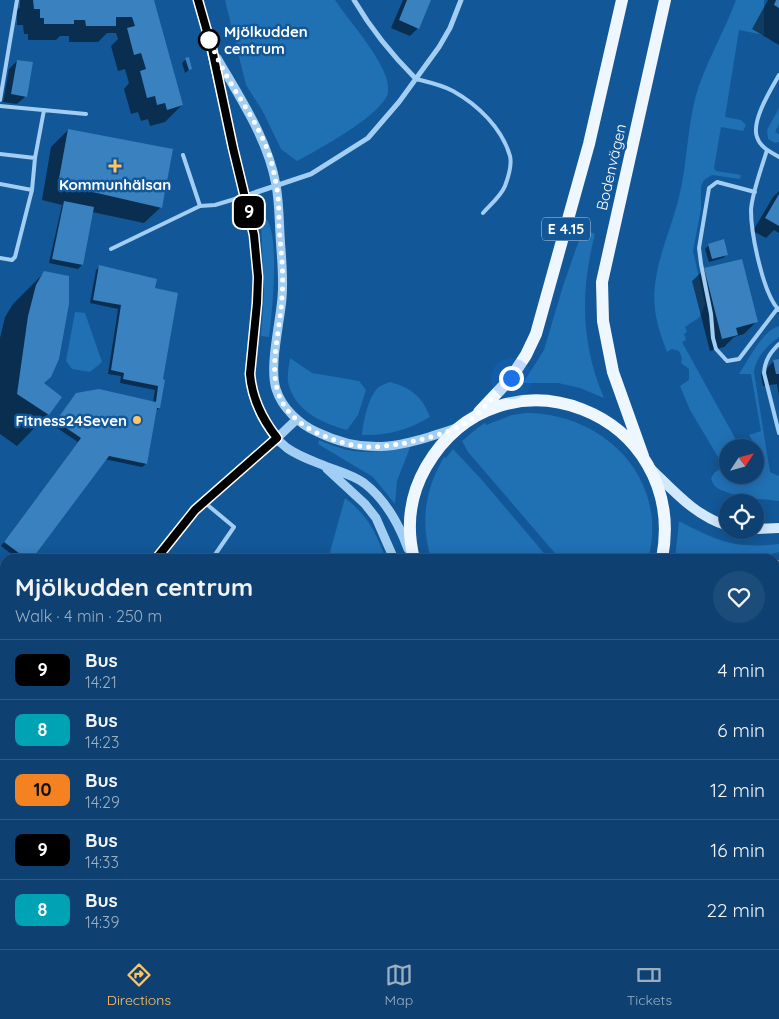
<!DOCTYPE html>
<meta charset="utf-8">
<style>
:root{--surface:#0e4171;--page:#1c4c79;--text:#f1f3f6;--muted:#9bafc3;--line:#2e5a84;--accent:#ffc564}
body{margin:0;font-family:Quicksand,sans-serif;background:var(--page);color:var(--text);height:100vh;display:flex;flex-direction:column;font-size:19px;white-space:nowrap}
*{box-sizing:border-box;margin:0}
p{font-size:16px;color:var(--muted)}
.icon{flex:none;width:28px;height:28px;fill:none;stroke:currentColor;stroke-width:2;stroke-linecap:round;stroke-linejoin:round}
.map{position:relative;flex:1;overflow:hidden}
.drawer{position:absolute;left:0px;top:554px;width:780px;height:396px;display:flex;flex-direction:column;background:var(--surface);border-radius:15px 15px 0 0;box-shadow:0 2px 12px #0003,0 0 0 1px var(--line)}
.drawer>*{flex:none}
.badge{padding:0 10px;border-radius:8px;font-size:18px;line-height:32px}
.needle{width:32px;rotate:54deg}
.controls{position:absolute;left:719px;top:439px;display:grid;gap:10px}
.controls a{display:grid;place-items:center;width:45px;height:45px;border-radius:50%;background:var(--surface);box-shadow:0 2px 12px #0003,0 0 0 1px var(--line);font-size:25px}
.you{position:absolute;width:25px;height:25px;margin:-12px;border:4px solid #fff;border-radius:50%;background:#1a73e8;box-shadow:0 0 0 8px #1a73e833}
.map>.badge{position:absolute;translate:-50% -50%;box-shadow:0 0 0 2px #fff}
.round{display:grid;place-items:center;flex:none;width:52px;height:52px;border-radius:26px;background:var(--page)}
.head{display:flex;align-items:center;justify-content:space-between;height:85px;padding:0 15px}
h1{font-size:24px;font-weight:800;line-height:38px}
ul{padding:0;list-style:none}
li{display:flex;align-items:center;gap:15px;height:60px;padding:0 15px;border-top:1px solid var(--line)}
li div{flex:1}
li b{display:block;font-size:19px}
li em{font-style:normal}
li .badge{min-width:55px;font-weight:700;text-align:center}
.tabs{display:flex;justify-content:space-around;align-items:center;height:70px;border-top:1px solid var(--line);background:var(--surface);font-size:14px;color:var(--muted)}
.tabs a{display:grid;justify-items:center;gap:2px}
.tabs .on{color:var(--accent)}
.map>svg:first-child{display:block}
.green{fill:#2070b4}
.shadow{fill:#0007}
.building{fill:#3a81bf}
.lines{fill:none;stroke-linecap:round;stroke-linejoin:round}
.service{stroke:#a2cef3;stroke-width:4}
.minor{stroke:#a2cef3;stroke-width:5}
.tertiary{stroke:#a2cef3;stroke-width:9}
.secondary{stroke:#d1e8fd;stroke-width:10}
.primary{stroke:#eef6ff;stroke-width:12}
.line-casing{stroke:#fff;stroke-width:11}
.line{stroke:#000;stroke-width:8}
.walk{stroke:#fff;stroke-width:5;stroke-dasharray:0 9}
.stop-dot{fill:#fff;stroke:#000;stroke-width:2.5}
.poi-dot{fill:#ffc564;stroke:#125797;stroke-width:2}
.labels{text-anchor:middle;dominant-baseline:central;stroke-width:5;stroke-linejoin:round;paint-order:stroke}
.shield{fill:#125797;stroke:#b8cde0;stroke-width:1}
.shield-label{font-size:14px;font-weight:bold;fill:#fff}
.stop-label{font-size:15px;font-weight:bold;fill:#fff;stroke:#125797;text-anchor:start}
.street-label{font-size:15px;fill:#fff;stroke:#125797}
.poi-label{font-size:15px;font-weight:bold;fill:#fff;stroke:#125797}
</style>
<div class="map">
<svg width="779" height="949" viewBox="0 0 779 949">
<rect width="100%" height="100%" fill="#125797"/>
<!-- green -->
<path class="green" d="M225,0H335C350,22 378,53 386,77C388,82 389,91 387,96C375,119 321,148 297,161L281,149L262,110L246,85Z
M736,0H764V35L739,30L725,117L741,120L746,125L743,131L721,127L714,168L716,171L741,175L740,179L712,175L704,180L701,186V209L693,251L705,304L700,317L685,327L687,332L684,334L686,340L682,342L740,447L728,448V475H755V448L751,447L755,445L749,435L761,431L751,374H739C749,359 762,331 779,326V337C767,346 756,357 754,372L770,472L779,476V501C766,500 723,496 714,485C713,483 712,481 711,478L715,472L724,467L690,410L680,386L689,380V369L681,363L682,358L679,351L672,349L667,352C663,341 658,328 656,316C648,275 670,235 679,197C687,165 687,131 695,99C704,65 724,33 736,0Z
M779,108V124L775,132L779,134V142L775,143L768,139L767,130Z
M264,217C281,226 272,317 269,337L261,336L264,294L261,223Z
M583,229L595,234C580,291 581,344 604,398L580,388L558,383H523L544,350L563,286Z
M75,312L85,313L102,362L90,372L72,369L66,361Z
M290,358L312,373L359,381L366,390L358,415L347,430C322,423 294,411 288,382C287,375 289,366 290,358Z
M390,382C411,388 422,396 430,417C408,430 387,436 362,435C363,422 369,394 379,387C382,385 387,383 390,382Z
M526,413C604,413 670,479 648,559H560L468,452L462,441C470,435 476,428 485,423L486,425L512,415Z
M319,440C356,456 372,454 411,445L397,481L395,504L373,477L318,444Z
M453,449L481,479L549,559H431C420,522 425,489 444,457L446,458Z
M345,498C369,517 375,531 386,559H328Z
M679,521C717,541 735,549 779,544V552L755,559H675Z
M779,580V612L775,613V581Z
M301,945H338L336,949H299Z"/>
<!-- shadow -->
<path class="shadow" d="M20,0H154L153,1L182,105L165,122L150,126L148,119L141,121L138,112L131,114L124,89L129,83L125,69L118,71L111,46L118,39L116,33H107L98,42H69V36H60L56,40H28V34H24L23,25H17V10L20,7Z
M403,0H430L418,28L410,36L391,28Z
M768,0H779V45L752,29Z
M186,59L191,68L185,73L182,63Z
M17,61L26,96L17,104L3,102L9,69Z
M68,130L161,207L144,223L92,212L82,265L78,269L49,263L62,205L42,200L51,147Z
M779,191V233L774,230L766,238L753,231L773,197Z
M709,245L727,254L723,258L709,262L705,249Z
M100,267L153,289L161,380L159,408L156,411L146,464L142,467L104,459L31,559H18L1,546L78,442L54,426L72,399L153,402L155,390L120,383L121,376L108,374L118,309L90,303L96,270Z
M705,269L756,322L744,334L734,337L724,347L710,351L692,281Z
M44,273L50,377L43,384L60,397L48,414L17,446L0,434V338L5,317L13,304Z
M779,360V396L777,384L763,386L761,374L774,361Z
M779,716V863L775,862V720Z
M38,945H92L89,949H37L36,948Z
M141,945H167L164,949H146Z
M229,945H263L261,949H236Z
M509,945H738L752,949H508Z"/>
<!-- building -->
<path class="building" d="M33,0H154L183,105L167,110L165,103L157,105L155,96L147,98L140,71L146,69L141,53L134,55L127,28L135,26L132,17H116V26H86L85,20H74V24H44V18H40V9H34Z
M407,0H431L419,29L399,20Z
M776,0H779V8L774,5Z
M189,57L192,69L189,70L185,58Z
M17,60L33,62L27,97L11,94Z
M68,129L173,149L162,208L58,184Z
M779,194V226L765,218Z
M64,201L94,207L83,265L52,259Z
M724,239L728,255L712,259L708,244Z
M742,259L758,322L736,328L738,335L722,339L704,268Z
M99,265L157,279L155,288L178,293L163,379L165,380L160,408H157L147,464L109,456L32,559H27L4,542L81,438L56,421L76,393L99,389L156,402L158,386L123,379L124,373L111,370L121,305L93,300Z
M44,271L69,276V304L59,359L51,377L44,383L62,397L49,415L17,394L28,316L36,285Z
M779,359V374H776L773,360Z
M0,590L5,593V657L0,664Z
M779,749V834L775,833V762Z
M5,858V913L1,918L0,916V877L3,874L0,871V864Z
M53,945H94L91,949H49Z
M251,945H265L262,949H258Z
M521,945H743L755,948L519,949Z"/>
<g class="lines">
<!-- service -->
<path class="service" d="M779,75C771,89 751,121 757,137C760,147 770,152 779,157
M416,79C428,82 442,85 453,91C478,105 502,128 510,156C512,164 508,178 505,186C501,196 490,205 483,213
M0,100L17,0
M0,106L86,114
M767,150C762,167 752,193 751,210C751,234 763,294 779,310
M0,154L35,158L44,110
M183,155L200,206
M0,184L32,190
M755,192L717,182L709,188L699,248L701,264L711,314L713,338L716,349L727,361L739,359L777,309
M111,249L200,206L215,205L245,196
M0,258L12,260L15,257L32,190L35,158
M779,344C770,353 765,360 764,373L779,433
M204,502L234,527L212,559"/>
<!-- minor -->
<path class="minor" d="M354,0C371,29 392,55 416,79
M245,196L311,174L368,138L399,102L439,47L450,28L461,0
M0,946L5,940
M195,949L197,945"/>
<!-- tertiary -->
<path class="tertiary" d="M198,0C212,49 222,99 233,149C243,193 256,229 258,276C259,309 253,342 250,375C252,402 265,431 287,448C298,456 313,461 325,466C338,471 353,475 364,483C386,500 399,524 408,549
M217,58C240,98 268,139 276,185C279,201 279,218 280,234C281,255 284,277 282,298C280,323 269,366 276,389C282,408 299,424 317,432C371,458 405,445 459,427
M327,469L365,504L376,518L394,559
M156,559L195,510L277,438L297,419
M0,770L5,763"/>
<!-- secondary -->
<path class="secondary" d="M650,468C674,491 695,516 728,526
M755,529L779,528
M775,566L779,565"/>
<!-- primary -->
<path class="primary" d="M479,412L511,378L526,355L536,334L589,144L622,0
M643,456L613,372L603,321L602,282L665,0
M414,559C406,527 410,495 426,467C501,338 690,412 662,559
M352,949L353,945
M392,949L393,945"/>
</g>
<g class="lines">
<!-- line casing -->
<g class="line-casing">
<path id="line" d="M156,559L195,510L277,438C262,419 252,399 250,374L257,303L258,277L254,235L233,148L212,49L198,0"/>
</g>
<!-- line -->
<use href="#line" class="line"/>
<!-- walk -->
<path class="walk" d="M209,40L208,33C220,77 254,111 269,154C272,163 274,173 276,183C279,198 279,214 279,228C281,251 284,274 282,296C279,352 254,401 317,433C335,441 352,447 372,447C400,446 454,435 475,416C488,404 499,390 511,378"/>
</g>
<!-- markers -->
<circle class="stop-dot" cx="209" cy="40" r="10"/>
<g class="poi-dot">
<path d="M112.5 158.5h5v5h5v5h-5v5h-5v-5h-5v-5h5z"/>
<circle cx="137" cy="420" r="5"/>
</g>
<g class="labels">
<!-- shield labels -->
<rect class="shield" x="542" y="217.5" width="48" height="23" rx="4"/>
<g class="shield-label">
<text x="566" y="229">E 4.15</text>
</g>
<!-- stop labels -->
<g class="stop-label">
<text x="224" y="31">Mjölkudden<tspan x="224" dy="17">centrum</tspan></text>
</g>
<!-- street labels -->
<g class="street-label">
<text transform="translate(611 167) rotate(-77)">Bodenvägen</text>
</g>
<!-- poi labels -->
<g class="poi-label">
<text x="115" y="184">Kommunhälsan</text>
<text x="127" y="420" text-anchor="end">Fitness24Seven</text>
</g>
</g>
</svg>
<div class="controls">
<a><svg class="needle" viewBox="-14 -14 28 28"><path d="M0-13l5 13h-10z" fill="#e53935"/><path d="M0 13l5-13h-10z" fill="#9bafc3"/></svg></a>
<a><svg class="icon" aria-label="locate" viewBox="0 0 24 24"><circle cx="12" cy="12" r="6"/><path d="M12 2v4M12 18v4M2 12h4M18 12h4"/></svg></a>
</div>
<div class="you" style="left:511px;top:378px"></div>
<b class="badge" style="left:249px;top:212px;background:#000;color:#fff">9</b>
<section class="drawer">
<div class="head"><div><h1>Mjölkudden centrum</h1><p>Walk · 4 min · 250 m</p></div><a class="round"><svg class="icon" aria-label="heart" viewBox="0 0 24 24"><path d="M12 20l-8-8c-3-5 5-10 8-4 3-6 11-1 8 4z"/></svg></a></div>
<ul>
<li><span class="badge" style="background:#000;color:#fff">9</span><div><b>Bus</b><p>14:21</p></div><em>4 min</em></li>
<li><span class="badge" style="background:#00a3b4;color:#fff">8</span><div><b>Bus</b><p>14:23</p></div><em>6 min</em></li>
<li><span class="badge" style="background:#f58220;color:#111">10</span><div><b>Bus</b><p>14:29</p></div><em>12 min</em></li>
<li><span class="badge" style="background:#000;color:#fff">9</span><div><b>Bus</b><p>14:33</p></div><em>16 min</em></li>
<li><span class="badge" style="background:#00a3b4;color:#fff">8</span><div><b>Bus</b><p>14:39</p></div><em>22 min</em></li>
</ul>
</section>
</div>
<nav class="tabs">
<a class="on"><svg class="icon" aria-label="directions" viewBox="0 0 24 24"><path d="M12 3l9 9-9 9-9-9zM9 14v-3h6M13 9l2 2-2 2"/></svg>Directions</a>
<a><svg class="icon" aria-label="map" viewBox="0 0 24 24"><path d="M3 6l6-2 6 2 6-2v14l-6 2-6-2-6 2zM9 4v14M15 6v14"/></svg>Map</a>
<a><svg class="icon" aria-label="tickets" viewBox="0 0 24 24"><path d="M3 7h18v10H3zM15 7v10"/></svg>Tickets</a>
</nav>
